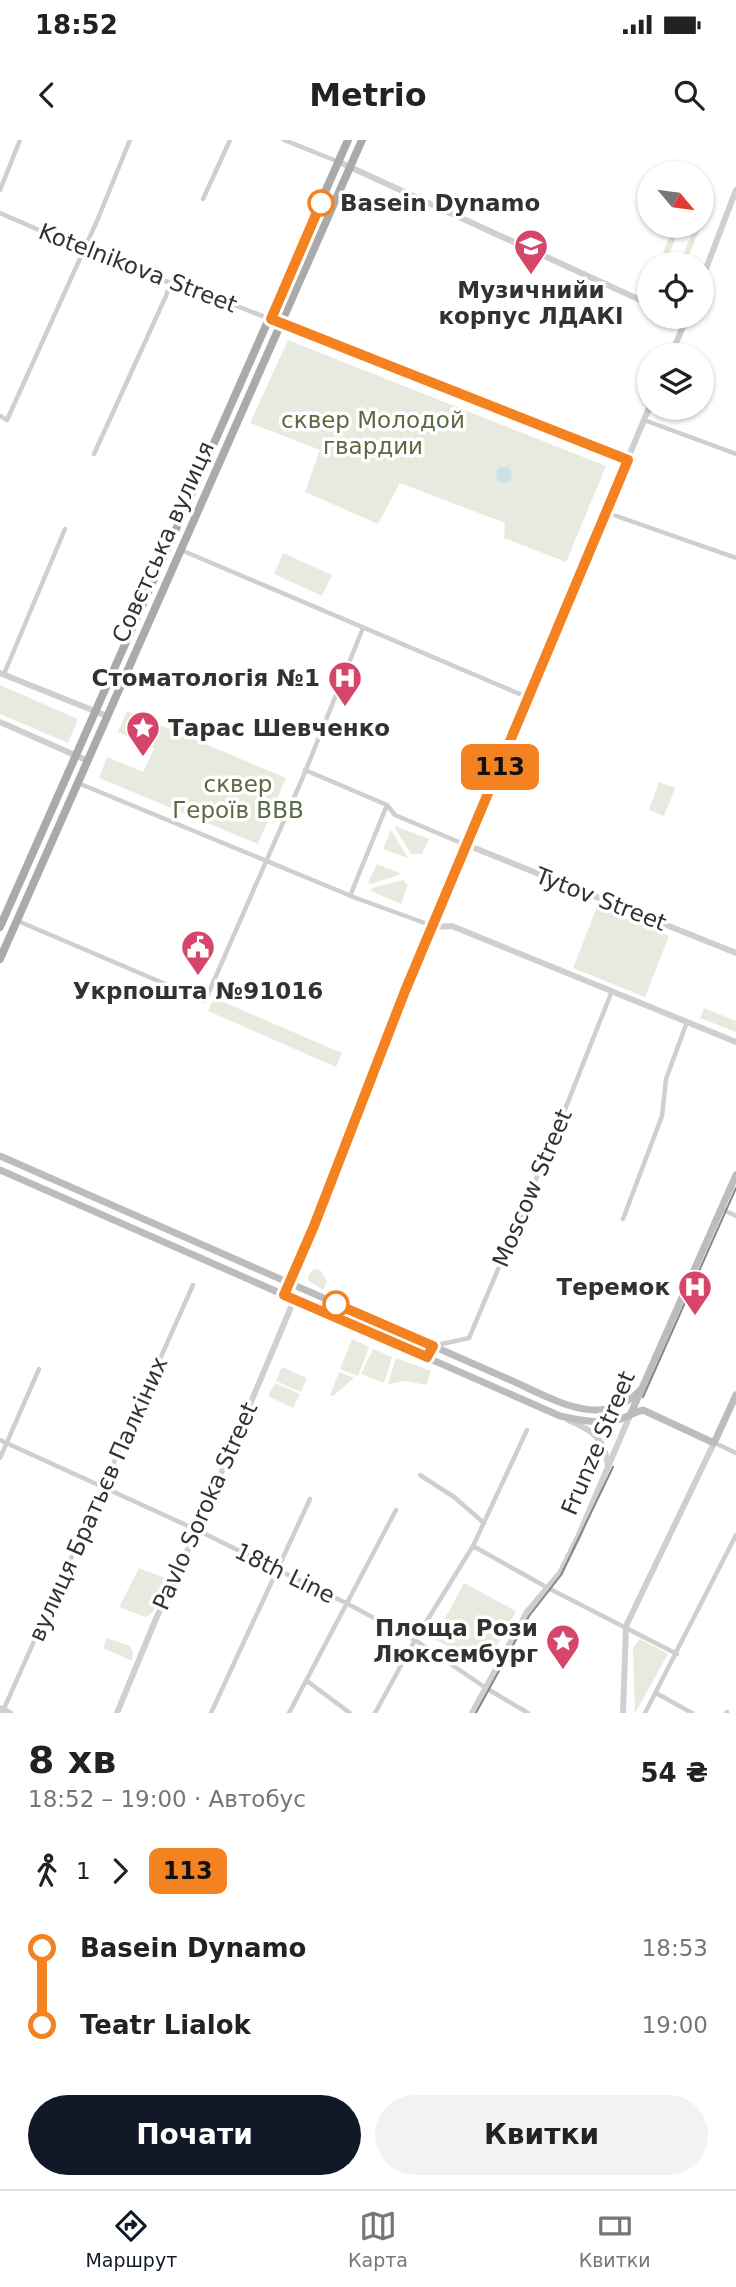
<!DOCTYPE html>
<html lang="uk">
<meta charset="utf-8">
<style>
:root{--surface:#fff;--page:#f2f2f2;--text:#222;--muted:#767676;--line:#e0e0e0;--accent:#111827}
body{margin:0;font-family:"DejaVu Sans",sans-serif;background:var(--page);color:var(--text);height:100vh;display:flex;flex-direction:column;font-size:26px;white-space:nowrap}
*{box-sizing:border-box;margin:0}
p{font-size:23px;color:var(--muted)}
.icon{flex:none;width:38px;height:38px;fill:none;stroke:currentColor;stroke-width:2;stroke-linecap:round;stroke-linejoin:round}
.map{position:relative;height:1573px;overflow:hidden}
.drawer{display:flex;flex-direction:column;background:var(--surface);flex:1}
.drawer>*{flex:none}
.badge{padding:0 14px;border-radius:10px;font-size:24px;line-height:46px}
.needle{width:46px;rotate:119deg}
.fabs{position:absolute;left:637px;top:21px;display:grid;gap:14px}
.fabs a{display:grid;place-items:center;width:77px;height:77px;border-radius:50%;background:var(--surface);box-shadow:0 2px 5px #0004;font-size:35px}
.map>.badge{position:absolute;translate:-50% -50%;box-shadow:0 0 0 4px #fff}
.legs{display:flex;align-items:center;gap:10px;height:77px;padding:0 28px;font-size:23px}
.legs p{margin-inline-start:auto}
.headline{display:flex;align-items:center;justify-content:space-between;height:119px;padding:0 28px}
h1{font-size:38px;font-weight:700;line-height:52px}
.action{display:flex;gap:14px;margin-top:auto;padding:14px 28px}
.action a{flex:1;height:80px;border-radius:42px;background:var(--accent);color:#fff;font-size:28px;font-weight:700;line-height:80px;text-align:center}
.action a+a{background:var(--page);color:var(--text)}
ul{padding:0 28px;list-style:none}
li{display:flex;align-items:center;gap:24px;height:77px;font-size:26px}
li i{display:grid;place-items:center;width:10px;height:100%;margin:0 9px;background:currentColor}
li i::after{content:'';width:18px;height:18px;margin:-9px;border:5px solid;border-radius:50%;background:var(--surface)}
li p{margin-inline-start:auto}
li:first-child i{background:linear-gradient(#0000 50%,currentColor 0)}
li:last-child i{background:linear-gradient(currentColor 50%,#0000 0)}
.status{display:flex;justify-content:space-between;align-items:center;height:49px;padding:0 35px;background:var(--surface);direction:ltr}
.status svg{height:19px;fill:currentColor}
header{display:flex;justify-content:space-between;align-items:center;height:91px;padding:0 28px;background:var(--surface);font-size:32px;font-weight:700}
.tab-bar{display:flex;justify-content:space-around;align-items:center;height:98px;border-top:2px solid var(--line);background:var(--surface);font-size:19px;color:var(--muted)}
.tab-bar a{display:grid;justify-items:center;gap:4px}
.tab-bar .selected{color:var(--accent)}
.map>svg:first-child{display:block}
.green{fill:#e7eade}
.water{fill:#cae1e6}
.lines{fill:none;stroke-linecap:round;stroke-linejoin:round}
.minor{stroke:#cfcfcf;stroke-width:4.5}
.tertiary{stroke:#cfcfcf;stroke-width:6}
.secondary{stroke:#bcbcbc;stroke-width:7}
.primary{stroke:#aaa;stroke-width:8}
.tram{stroke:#878787;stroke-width:2}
.line-1-casing{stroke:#fff;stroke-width:16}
.line-1{stroke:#f58220;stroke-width:10}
.stop-1-dot{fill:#fff;stroke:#f58220;stroke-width:3.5}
.labels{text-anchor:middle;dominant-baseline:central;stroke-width:7;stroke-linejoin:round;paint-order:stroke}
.stop-label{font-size:23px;font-weight:bold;fill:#323232;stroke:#fff;text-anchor:start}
.street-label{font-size:23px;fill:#323232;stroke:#fff}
.poi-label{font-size:23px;font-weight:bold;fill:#323232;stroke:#fff;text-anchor:end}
.park-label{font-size:23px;fill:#5c6a42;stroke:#fff}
</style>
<div class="status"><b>18:52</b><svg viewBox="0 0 49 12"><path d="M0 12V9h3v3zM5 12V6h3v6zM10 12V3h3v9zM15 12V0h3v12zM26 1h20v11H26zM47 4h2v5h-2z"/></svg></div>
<header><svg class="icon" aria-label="back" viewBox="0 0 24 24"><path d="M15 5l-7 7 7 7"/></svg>Metrio<svg class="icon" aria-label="search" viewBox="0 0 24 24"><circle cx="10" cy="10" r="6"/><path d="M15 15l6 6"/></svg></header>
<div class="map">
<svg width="736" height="1573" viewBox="0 0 736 1573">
<rect width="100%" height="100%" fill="#fff"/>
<!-- green -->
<path class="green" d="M674,86H681L669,114L663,112Z
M695,86H701L686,122L681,120Z
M288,200L606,326L566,422L504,398L505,383L400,343L378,384L305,352L320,310L250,283Z
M283,413L332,435L322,456L274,434Z
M0,545L78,579L68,603L0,574Z
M127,571L286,638L258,704L99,638L107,617L143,632L154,608L118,592Z
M659,642L675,648L664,676L649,670Z
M395,686L429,699L422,714H411L395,688Z
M391,690L408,718L383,709Z
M377,724L402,734L371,744L368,743Z
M403,740L408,745L401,764L371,751L372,748Z
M597,767L669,796L645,857L573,828Z
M214,858L342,913L336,927L208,871Z
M704,868L736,881V892L700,878Z
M317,1129L321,1131L327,1142L323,1150L309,1141L308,1136L312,1130Z
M352,1199L369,1207L358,1236L340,1229Z
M373,1209L392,1217L384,1243L361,1234Z
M396,1218L431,1231L426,1245L406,1241L388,1244Z
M282,1227L307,1238L301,1252L276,1241Z
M339,1232L354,1238L333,1256L330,1255Z
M275,1243L300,1254L293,1268L268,1256Z
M139,1428L167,1439C162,1452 159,1471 146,1477L119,1467Z
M464,1443L516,1471L486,1526L434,1499Z
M107,1498L130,1506L133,1512L132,1521L103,1508Z
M640,1499L668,1514L635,1573L633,1508Z"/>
<!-- water -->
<path class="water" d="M496 335a8 8 0 1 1 16 0a8 8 0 1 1-16 0Z"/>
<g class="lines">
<!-- minor -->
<path class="minor" d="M284,0L339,22
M0,50L20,0
M203,59L230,0
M0,73L124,127L224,161L627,319
M0,276L7,280L97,81L130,0
M644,280L736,314
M94,314L166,156L171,141
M605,372L736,418
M181,410L529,558
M4,534L65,389
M305,630L387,665L395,675L466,705
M78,643L356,758L433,786
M350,756L387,665
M18,781L205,861L303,637L363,488
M721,1069L736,1076
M623,1079L662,976L666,939L687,882
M427,1217L433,1206L469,1198L556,992L612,851
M0,1300L197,1390L348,1464L415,1500L486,1548L528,1573
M715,1303L736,1313
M0,1318L39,1229
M420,1335L454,1357L484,1383
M473,1406L548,1448L677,1514
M307,1541L350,1573
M656,1553L692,1573
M2,1573L193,1145
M211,1573L310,1359
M289,1573L396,1370
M375,1573L415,1500L473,1406L527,1290
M645,1573L736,1395
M726,1573L727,1572"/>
<!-- tertiary -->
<path class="tertiary" d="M339,22L649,164
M702,139L736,50
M671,215L687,177
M0,533L107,576
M0,582L86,620
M467,705L736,813
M434,787L452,786L736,902
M284,1155L314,1086L405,851L649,268
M568,1280C593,1290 605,1299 608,1326
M0,1568L10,1573
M117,1573L155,1481L197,1390L294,1160
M472,1573L527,1472L560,1433L578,1397L631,1273
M623,1573L626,1486L714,1303"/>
<!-- secondary -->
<path class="secondary" d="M0,1016L508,1239C552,1258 603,1293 642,1248
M0,1030L560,1276C578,1280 598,1284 617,1280C626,1278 634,1272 643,1270L714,1303L736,1255
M631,1273L736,1035"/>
<!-- primary -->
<path class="primary" d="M0,787L348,0
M0,819L362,0"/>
<!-- tram -->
<path class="tram" d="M643,1257L736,1048
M476,1573L529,1476L561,1435L613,1327"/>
</g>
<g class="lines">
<!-- line-1 casing -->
<g class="line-1-casing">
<path id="line-1" d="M321,63L271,179L628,320L405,851L314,1086L284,1155L427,1217L433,1206L336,1164"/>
</g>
<!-- line-1 -->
<use href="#line-1" class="line-1"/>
</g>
<!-- icons -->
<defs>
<g id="university-pin" transform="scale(1.75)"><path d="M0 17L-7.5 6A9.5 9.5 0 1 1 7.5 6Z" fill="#d6466b" stroke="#fff"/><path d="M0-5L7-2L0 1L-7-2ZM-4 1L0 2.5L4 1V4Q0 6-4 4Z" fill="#fff"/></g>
<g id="hospital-pin" transform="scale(1.75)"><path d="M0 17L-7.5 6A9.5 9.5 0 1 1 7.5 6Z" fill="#d6466b" stroke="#fff"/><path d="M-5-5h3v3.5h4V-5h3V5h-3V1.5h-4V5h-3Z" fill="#fff"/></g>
<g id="sight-pin" transform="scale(1.75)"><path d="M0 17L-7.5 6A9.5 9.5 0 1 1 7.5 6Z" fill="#d6466b" stroke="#fff"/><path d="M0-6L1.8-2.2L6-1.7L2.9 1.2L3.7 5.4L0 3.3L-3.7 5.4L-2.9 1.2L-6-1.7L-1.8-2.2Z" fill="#fff"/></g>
<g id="civic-pin" transform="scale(1.75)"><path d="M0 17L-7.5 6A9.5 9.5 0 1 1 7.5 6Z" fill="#d6466b" stroke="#fff"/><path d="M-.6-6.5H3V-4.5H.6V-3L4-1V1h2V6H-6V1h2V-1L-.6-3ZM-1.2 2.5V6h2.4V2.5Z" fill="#fff"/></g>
</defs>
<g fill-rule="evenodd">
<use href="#university-pin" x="531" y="106"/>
<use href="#hospital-pin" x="345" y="538"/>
<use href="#sight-pin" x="143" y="588"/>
<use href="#civic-pin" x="198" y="807"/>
<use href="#hospital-pin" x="695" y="1147"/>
<use href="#sight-pin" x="563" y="1501"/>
</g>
<!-- markers -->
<g class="stop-1-dot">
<circle cx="321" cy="63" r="12"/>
<circle cx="336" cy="1164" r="12"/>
</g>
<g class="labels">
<!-- stop labels -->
<g class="stop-label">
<text x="340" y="63">Basein Dynamo</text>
</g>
<!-- street labels -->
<g class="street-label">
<text transform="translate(138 128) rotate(21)">Kotelnikova Street</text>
<text transform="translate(163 402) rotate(-66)">Совєтська вулиця</text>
<text transform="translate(601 759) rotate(21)">Tytov Street</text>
<text transform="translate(532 1048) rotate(-67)">Moscow Street</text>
<text transform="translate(598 1303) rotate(-67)">Frunze Street</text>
<text transform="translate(98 1359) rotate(-66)">вулиця Братьєв Палкіних</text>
<text transform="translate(205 1366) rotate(-66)">Pavlo Soroka Street</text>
<text transform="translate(285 1433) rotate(26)">18th Line</text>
</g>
<!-- poi labels -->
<g class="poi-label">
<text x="531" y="150" text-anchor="middle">Музичнийи<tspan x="531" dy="26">корпус ЛДАКІ</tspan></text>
<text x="320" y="538">Стоматологія №1</text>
<text x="168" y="588" text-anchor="start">Тарас Шевченко</text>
<text x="198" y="851" text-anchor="middle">Укрпошта №91016</text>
<text x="670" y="1147">Теремок</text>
<text x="538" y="1488">Площа Рози<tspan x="538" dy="26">Люксембург</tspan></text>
</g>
<!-- park labels -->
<g class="park-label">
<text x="373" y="280">сквер Молодой<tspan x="373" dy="26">гвардии</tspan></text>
<text x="238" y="644">сквер<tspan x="238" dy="26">Героїв ВВВ</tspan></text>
</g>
</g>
</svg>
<div class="fabs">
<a><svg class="needle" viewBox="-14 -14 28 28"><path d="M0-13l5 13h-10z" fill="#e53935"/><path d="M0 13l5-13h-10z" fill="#767676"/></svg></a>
<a><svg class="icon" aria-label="locate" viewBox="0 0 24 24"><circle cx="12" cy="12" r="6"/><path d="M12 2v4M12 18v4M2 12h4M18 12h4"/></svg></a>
<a><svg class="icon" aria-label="layers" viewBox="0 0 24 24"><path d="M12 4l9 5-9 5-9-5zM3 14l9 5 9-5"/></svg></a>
</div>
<b class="badge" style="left:500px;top:627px;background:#f58220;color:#111">113</b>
</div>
<section class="drawer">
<div class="headline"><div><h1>8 хв</h1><p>18:52 – 19:00 · Автобус</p></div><b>54 ₴</b></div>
<div class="legs"><svg class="icon" aria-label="walk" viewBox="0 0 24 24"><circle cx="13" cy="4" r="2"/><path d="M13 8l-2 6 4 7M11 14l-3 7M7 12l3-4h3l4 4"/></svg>1<svg class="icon" aria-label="forward" viewBox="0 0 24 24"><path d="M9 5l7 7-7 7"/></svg><b class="badge" style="background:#f58220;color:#111">113</b></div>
<ul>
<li><i style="color:#f58220"></i><b>Basein Dynamo</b><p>18:53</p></li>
<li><i style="color:#f58220"></i><b>Teatr Lialok</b><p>19:00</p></li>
</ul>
<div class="action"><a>Почати</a><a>Квитки</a></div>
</section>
<nav class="tab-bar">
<a class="selected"><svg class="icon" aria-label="directions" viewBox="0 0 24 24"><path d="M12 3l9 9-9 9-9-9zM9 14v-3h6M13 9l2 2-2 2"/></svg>Маршрут</a>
<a><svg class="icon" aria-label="map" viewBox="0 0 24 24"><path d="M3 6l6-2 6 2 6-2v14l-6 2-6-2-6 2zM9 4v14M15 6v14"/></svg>Карта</a>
<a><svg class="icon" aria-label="tickets" viewBox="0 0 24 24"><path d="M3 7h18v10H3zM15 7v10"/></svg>Квитки</a>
</nav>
